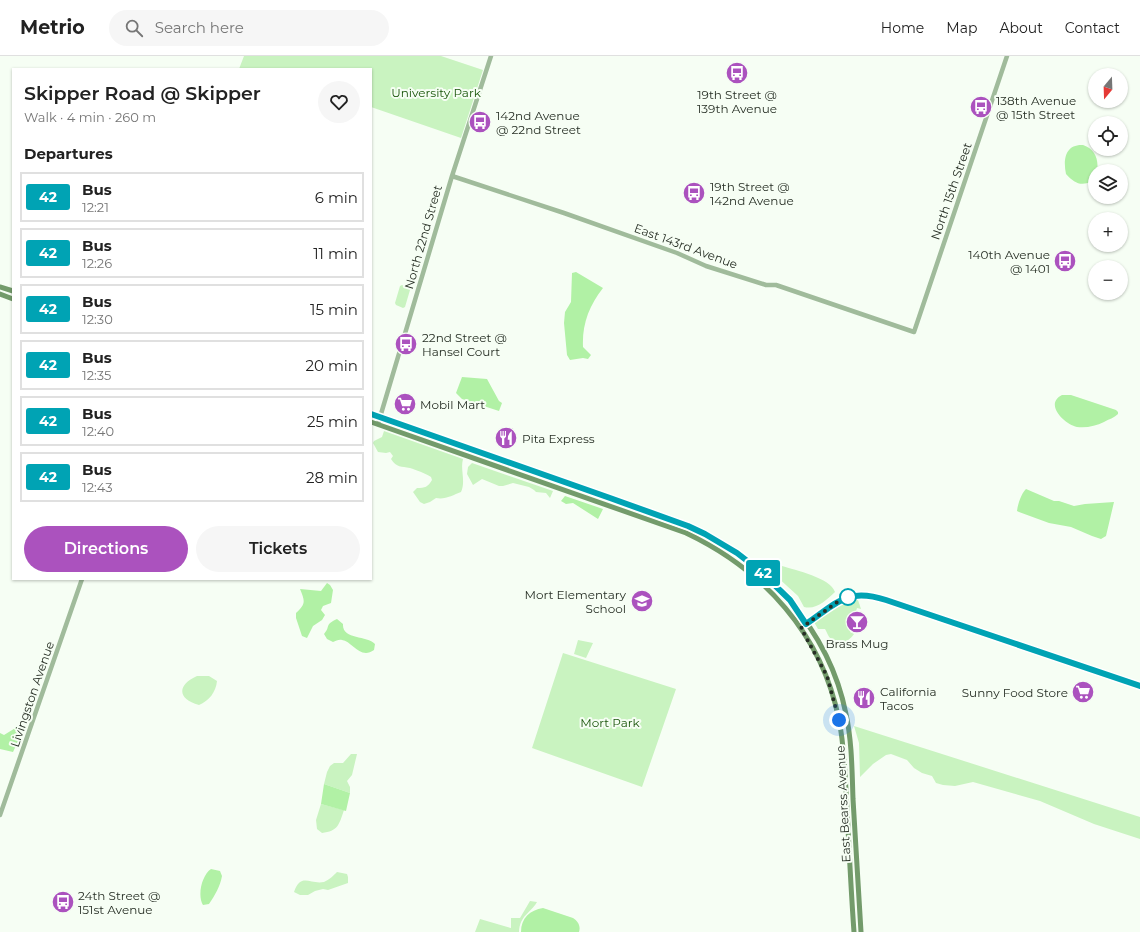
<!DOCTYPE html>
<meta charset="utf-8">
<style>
:root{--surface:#fff;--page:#f6f6f6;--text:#222;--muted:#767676;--line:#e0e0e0;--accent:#ab52be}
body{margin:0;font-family:Montserrat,sans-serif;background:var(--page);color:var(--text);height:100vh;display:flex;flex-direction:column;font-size:15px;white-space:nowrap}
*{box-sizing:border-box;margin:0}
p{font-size:13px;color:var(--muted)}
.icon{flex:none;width:22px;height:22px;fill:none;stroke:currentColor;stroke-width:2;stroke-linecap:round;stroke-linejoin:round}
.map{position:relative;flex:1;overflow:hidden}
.sheet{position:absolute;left:12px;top:12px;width:360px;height:512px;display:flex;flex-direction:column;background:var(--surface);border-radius:0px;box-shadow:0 1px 3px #0004}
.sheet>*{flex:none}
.badge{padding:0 8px;border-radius:3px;font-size:14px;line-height:26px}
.needle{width:26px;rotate:199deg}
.fabs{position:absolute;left:1088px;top:12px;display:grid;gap:8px}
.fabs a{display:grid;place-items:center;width:40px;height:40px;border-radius:50%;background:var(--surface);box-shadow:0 1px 3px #0004;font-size:20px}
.you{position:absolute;width:20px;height:20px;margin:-10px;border:3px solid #fff;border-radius:50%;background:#1a73e8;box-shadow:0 0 0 6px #1a73e833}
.map>.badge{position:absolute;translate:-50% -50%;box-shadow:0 0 0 2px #fff}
h2{padding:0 12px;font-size:15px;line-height:36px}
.round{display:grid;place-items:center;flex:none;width:42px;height:42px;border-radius:21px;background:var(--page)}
.overview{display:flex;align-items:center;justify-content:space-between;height:68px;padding:0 12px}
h1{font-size:19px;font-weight:600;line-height:30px}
.cta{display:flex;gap:8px;margin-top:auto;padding:8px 12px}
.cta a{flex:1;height:46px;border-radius:24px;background:var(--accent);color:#fff;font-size:16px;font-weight:600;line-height:46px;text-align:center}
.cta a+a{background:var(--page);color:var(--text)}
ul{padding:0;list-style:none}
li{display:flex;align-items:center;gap:12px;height:50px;margin:0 8px 6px;padding:0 4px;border:2px solid var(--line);border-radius:0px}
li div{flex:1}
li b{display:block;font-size:15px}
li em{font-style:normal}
li .badge{min-width:44px;font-weight:700;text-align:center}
header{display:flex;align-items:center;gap:24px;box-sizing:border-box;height:56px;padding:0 20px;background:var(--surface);border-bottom:1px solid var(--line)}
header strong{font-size:19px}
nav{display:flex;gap:22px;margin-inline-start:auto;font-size:14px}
.search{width:280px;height:36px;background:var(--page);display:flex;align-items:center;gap:10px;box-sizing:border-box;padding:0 14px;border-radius:22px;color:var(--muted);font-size:15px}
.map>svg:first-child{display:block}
.green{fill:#c9f3c0}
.water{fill:#b1f1a5}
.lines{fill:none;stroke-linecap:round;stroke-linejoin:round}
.tertiary{stroke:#a0bb9b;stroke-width:4.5}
.secondary{stroke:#739b6b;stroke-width:5}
.line-casing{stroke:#fff;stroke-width:9}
.line{stroke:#00a3b4;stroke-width:6}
.walk{stroke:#272f25;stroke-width:4;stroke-dasharray:0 7.2}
.stop-dot{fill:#fff;stroke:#00a3b4;stroke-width:2}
.labels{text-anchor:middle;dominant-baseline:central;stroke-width:4;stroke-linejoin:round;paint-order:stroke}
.park-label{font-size:12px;fill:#1a560b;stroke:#f6fef4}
.poi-label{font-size:12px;fill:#272f25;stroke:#f6fef4;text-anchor:start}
.street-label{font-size:12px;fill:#272f25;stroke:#f6fef4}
</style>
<header>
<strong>Metrio</strong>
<div class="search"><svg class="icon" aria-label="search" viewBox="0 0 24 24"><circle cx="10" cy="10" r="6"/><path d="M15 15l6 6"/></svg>Search here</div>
<nav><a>Home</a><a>Map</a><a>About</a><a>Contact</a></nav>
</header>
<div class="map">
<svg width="1140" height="876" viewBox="0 0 1140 876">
<rect width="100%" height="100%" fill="#f6fef4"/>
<!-- green -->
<path class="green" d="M244,0H441L483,14L461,82L371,51V13H239Z
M402,229L409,232L410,234L405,251L403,252L396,249L395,247L400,230Z
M384,375L463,403C460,414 466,425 461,436C453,439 445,444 436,442L430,446L424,448L420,446L413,436L417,432C425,432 428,431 432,424L431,421C425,417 416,414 410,412C401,410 397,412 391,403L393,400L390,396L386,397L378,396L373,387L374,385L382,381Z
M472,407L553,435L550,442L546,437L536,436L534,434L529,431L513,427L503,430H499L482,423L473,429L467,418L468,411Z
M782,510C795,514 831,522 835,536C826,544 817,554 804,551L798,540L775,519Z
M857,541L861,553L857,552L850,576L854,578C849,586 837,592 830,582C828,580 827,576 825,573H818L814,566L845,546Z
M578,584L593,587L586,602L574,598Z
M563,597L676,633L642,731L532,692Z
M197,620H209L217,625C216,636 209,645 199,649C177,643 177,629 197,620Z
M854,670L1140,761V783L1094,768L1040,745L973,726L955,730L943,729L936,727L932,720L922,717L914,712L907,704L891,698L886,699L873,708L860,721L859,687Z
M351,698H357L352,719L347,725L350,731V737L324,728L327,716L330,710L334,707H343Z
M321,748L344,754C339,769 338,775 322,777L317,773L316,764Z
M337,816L347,818L348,821V827L328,834L323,833L315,835L308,839H300L294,836C301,816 310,829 324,826C329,824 334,819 337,816Z
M530,845L537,846C530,858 520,859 519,876H475L480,863L511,872V862H520Z"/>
<!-- water -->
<path class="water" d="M1083,89C1095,93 1099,103 1097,115H1095L1094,124C1082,131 1075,128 1066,118C1063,104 1065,88 1083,89Z
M576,216L603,232C589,250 582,268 583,291L591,299L588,303L583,302L570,304L567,299L564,267L565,256L571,246L572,217Z
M462,321L487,323L499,345L502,347L499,355L462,343L456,337Z
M1062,339H1071L1116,354L1118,356V358C1114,362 1109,363 1104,366C1096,370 1087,372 1077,371C1064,368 1044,348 1062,339Z
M1026,433L1054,445H1059L1074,450L1085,448L1114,446L1106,480L1101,483L1092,480L1071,471L1049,467L1019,456L1017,455C1018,448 1021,438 1026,433Z
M565,440L603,453L598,463L573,447L566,448L561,445Z
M327,527L330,529L333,534L331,547L323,550L321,554L325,559L322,564L313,570L307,582L302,580L296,562V557C306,548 305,545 300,533L321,535Z
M337,563L343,568C342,584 367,579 375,588L374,594C360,604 352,585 342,584C339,583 336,585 333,586L327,583L324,578C331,570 324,569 337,563Z
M17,671L23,675L13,696L0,693V677L4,679Z
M324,728L350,737L346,755L321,748Z
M211,813L220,815L222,820C220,831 215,839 209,848L203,849C197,839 202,819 211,813Z
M543,852L573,862C578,865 581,870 579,876H521C521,862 530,854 543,852Z"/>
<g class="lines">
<!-- tertiary -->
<path class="tertiary" d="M452,120L564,157L677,197L706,210L766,229H776L914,276L1007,0
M378,368L452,120L491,0
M801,572C816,561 840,540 858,538C868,537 877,541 886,544L1140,630
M0,759L82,523"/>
<!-- secondary -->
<path class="secondary" d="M0,231L13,235
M0,238L13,243
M371,358L688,470C766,505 829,573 846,658C852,686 852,715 853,743C856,787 858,832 861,876
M371,366L686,477C764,514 822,578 839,664C845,693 845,723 847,752C849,793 851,835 854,876"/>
</g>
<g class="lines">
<!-- line casing -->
<g class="line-casing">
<path id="line" d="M371,358L610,442L688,470L705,478L737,497L759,514L790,544L806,568C837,547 847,531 886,544L1140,630"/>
</g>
<!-- line -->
<use href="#line" class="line"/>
<!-- walk -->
<path class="walk" d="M839,664L827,620L801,572L843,542L848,541"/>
</g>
<!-- icons -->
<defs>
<g id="bus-disc" transform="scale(1.15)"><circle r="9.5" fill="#ab52be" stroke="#f6fef4"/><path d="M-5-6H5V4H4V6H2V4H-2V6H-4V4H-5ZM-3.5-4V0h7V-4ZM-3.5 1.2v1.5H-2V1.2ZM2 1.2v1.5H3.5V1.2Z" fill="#fff"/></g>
<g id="supermarket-disc" transform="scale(1.15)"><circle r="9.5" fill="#ab52be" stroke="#f6fef4"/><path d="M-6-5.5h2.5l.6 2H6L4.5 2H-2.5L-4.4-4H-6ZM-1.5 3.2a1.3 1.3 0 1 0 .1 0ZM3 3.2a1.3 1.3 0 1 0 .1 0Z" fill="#fff"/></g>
<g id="restaurant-disc" transform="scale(1.15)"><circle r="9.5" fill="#ab52be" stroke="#f6fef4"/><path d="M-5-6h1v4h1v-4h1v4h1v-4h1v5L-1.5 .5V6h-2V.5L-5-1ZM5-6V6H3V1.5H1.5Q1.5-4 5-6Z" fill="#fff"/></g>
<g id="school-disc" transform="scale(1.15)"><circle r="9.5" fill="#ab52be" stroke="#f6fef4"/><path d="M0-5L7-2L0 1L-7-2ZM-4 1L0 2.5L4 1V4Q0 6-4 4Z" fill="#fff"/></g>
<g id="bar-disc" transform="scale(1.15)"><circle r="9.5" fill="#ab52be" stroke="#f6fef4"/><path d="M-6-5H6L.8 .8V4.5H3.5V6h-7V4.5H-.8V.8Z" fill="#fff"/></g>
</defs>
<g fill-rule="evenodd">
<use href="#bus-disc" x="737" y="17"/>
<use href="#bus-disc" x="981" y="51"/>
<use href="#bus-disc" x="480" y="66"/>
<use href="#bus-disc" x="694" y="137"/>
<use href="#bus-disc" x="1065" y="205"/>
<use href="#bus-disc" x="406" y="288"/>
<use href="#supermarket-disc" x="405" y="348"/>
<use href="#restaurant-disc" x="506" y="382"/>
<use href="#school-disc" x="642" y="545"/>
<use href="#bar-disc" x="857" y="566"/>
<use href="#supermarket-disc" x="1083" y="636"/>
<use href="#restaurant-disc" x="864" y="642"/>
<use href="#bus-disc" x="63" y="846"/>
</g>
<!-- markers -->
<circle class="stop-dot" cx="848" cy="541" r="8"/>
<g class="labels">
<!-- park labels -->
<g class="park-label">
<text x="436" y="36">University Park</text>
<text x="610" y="666">Mort Park</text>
</g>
<!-- poi labels -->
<g class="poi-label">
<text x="737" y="38" text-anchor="middle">19th Street @<tspan x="737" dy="14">139th Avenue</tspan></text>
<text x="996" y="44">138th Avenue<tspan x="996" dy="14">@ 15th Street</tspan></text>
<text x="496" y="59">142nd Avenue<tspan x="496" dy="14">@ 22nd Street</tspan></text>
<text x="710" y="130">19th Street @<tspan x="710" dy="14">142nd Avenue</tspan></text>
<text x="1050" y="198" text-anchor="end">140th Avenue<tspan x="1050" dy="14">@ 1401</tspan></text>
<text x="422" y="281">22nd Street @<tspan x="422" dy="14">Hansel Court</tspan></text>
<text x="420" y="348">Mobil Mart</text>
<text x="522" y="382">Pita Express</text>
<text x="626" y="538" text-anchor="end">Mort Elementary<tspan x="626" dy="14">School</tspan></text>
<text x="857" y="587" text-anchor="middle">Brass Mug</text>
<text x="880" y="635">California<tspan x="880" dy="14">Tacos</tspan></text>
<text x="1068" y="636" text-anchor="end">Sunny Food Store</text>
<text x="78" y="839">24th Street @<tspan x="78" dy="14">151st Avenue</tspan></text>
</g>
<!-- street labels -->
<g class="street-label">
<text transform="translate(951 135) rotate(-71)">North 15th Street</text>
<text transform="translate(423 181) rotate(-74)">North 22nd Street</text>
<text transform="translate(686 190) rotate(20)">East 143rd Avenue</text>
<text transform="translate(32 638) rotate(-71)">Livingston Avenue</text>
<text transform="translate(843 748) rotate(-93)">East Bearss Avenue</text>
</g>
</g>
</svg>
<div class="fabs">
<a><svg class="needle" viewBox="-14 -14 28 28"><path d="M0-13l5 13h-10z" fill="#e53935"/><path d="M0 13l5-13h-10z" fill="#767676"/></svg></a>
<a><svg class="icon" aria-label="locate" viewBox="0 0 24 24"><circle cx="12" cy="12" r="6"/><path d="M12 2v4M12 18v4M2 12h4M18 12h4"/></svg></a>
<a><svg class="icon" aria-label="layers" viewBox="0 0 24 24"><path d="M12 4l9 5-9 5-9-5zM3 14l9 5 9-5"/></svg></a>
<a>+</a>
<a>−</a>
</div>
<div class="you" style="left:839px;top:664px"></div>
<b class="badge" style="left:763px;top:517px;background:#00a3b4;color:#fff">42</b>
<section class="sheet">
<div class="overview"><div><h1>Skipper Road @ Skipper</h1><p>Walk · 4 min · 260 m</p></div><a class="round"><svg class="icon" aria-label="heart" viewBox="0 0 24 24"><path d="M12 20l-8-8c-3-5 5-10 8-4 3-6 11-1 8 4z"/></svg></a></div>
<h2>Departures</h2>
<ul>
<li><span class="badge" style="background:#00a3b4;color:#fff">42</span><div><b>Bus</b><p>12:21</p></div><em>6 min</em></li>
<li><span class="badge" style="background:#00a3b4;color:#fff">42</span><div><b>Bus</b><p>12:26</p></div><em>11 min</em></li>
<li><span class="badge" style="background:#00a3b4;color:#fff">42</span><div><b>Bus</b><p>12:30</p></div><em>15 min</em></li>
<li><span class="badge" style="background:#00a3b4;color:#fff">42</span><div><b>Bus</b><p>12:35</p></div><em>20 min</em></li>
<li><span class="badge" style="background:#00a3b4;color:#fff">42</span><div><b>Bus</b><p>12:40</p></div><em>25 min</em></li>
<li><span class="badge" style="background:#00a3b4;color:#fff">42</span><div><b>Bus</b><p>12:43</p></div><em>28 min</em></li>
</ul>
<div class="cta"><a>Directions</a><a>Tickets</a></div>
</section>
</div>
